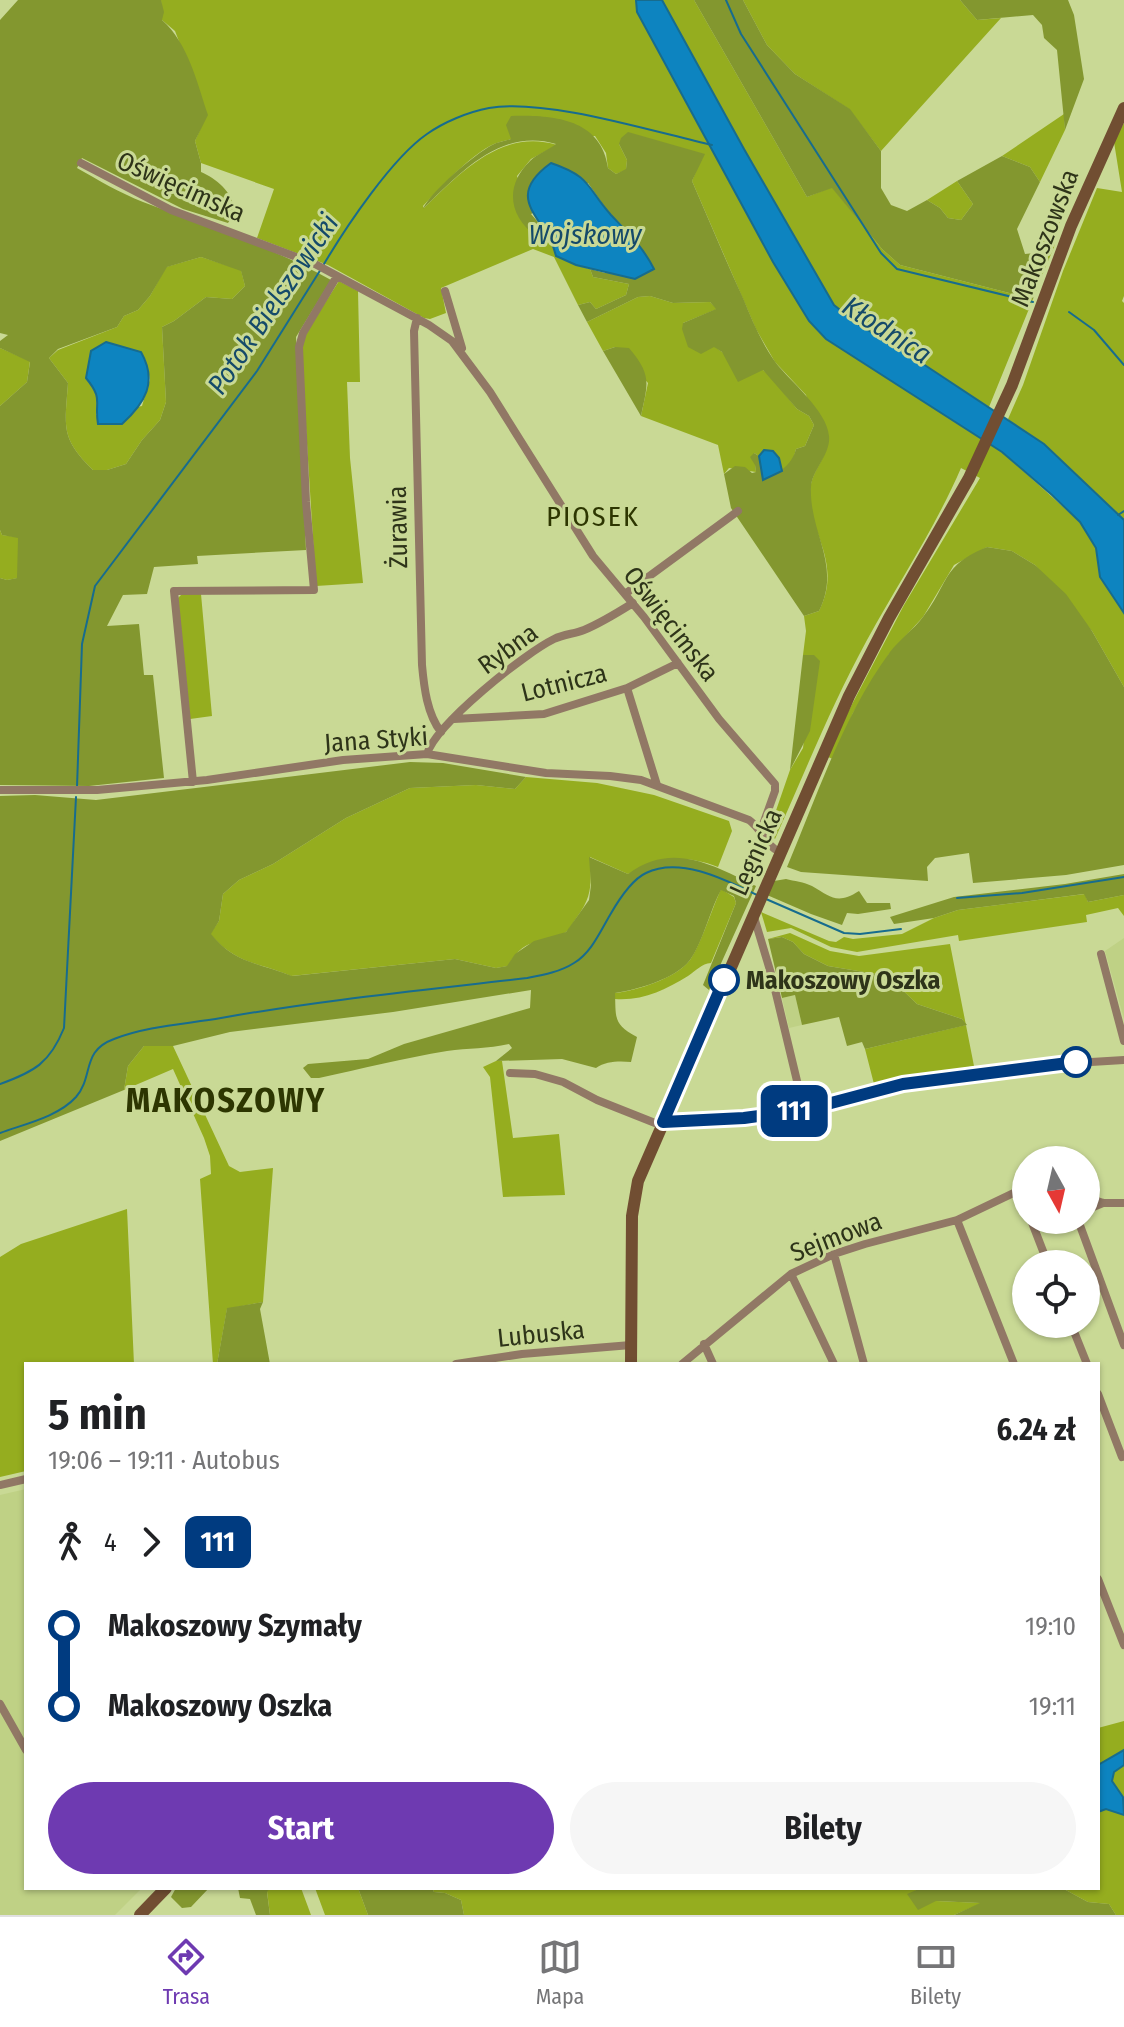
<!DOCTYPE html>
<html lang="pl">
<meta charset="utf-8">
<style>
:root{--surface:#fff;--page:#f6f6f6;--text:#202124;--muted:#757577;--line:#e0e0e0;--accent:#6e3ab1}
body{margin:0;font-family:"Fira Sans Condensed",sans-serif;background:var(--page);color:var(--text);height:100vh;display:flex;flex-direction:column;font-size:30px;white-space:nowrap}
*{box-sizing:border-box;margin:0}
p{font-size:26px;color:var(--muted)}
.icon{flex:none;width:44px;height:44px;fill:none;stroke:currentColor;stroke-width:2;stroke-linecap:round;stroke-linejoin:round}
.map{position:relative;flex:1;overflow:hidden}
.details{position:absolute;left:24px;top:1362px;width:1076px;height:528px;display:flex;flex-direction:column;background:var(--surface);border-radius:0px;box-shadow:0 2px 6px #0004}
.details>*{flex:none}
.badge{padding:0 16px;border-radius:12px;font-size:28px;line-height:52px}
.needle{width:52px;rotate:172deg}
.buttons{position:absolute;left:1012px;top:1146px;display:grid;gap:16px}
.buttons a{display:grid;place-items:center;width:88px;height:88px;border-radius:50%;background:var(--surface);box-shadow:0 2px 6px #0004;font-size:40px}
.map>.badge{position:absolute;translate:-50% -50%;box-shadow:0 0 0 4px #fff}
.legs{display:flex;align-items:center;gap:12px;height:88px;padding:0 24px;font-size:26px}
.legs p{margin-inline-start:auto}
.overview{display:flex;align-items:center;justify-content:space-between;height:136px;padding:0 24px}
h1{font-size:44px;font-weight:700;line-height:60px}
.button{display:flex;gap:16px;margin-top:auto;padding:16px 24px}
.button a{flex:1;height:92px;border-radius:48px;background:var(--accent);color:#fff;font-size:32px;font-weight:700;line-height:92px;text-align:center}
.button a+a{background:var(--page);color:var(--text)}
ul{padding:0 24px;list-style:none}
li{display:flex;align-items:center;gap:28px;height:80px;font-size:30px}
li i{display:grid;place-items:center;width:12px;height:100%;margin:0 10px;background:currentColor}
li i::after{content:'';width:20px;height:20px;margin:-10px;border:6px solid;border-radius:50%;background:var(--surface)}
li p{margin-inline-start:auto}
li:first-child i{background:linear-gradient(#0000 50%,currentColor 0)}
li:last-child i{background:linear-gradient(currentColor 50%,#0000 0)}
.dock{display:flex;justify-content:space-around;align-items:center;height:112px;border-top:2px solid var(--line);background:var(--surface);font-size:22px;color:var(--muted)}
.dock a{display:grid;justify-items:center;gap:4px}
.dock .on{color:var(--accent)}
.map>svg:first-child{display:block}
.built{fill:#bfd185}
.green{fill:#95ad1f;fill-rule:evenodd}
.forest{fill:#83972f;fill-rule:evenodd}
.water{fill:#0d84c0;stroke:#176c8e;stroke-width:2}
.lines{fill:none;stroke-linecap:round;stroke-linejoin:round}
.stream{stroke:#176c8e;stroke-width:2}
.minor{stroke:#917865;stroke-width:8}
.secondary{stroke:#714e32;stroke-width:12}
.line-1-casing{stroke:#fff;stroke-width:18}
.line-1{stroke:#003b80;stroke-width:12}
.stop-1-dot{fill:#fff;stroke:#003b80;stroke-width:4}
.labels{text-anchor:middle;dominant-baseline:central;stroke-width:6;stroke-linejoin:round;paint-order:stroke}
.street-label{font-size:26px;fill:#2e3419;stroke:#c9d995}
.stop-label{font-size:26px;font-weight:bold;fill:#2e3419;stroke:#c9d995;text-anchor:start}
.water-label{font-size:28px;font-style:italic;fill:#154a6a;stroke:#c9d995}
.neighbourhood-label{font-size:28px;letter-spacing:2px;fill:#2d3601;stroke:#c9d995}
.district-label{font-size:34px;font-weight:bold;letter-spacing:2px;fill:#2d3601;stroke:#c9d995}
</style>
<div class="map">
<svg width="1124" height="1915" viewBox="0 0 1124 1915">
<rect width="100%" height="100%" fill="#c9d995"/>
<!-- built -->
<path class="built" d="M1124,938V1019L1105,951Z
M795,995L802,1025L789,1028L782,998Z
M26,1489V1888H142L115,1915H0V1495Z"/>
<!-- green -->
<path class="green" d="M161,0H636L637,12L773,262L809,321L827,339L1002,452L1080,522L1096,548L1100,577L1124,613V687L1092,631L1035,565L1012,551L987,547L954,565L923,617L889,654L853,713L833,759L828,757L848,712L904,605L980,478L961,468C935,528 899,582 867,640C832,704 805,772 775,839L772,837L771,825L790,770L803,748L814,655H803L806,631L804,616L819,611C845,559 803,529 811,484C813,474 820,464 824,455L806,395L775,362L756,329L692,181L699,164L619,144L627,160L626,170L616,174L608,168L606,153L595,136C566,137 521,133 494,144C470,155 441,187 423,206L424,208C460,173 502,128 557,145L531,159L517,176L536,235L544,229L576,265L590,269L593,277L629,284L626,295L596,309L590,302L578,305L554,257L533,249L441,288L446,313L430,319L424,318L328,265L257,238L274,189L201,163L195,141L207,114L175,31L162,20Z
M662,0H694L807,197L832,187L882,249L900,265L1033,299L989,407L859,325L834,305L744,149Z
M743,0H960L977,20L1001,18L881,151L849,109L795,74L767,45Z
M1064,114L1065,130L1040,182L1030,167L1002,156Z
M1124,123V296L1122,301L1124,303V520L1008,419L1023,385L1063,271L1097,188L1122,192L1114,142Z
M957,181L973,204L961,220L948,218L940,208L927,200Z
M1061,217L1054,247L1041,278L1035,253Z
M201,257L241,270L245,286L232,299L206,297L174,321L162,327L166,402L160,420L142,440L126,464L107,470H93C60,438 65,427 68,383L49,358L58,350L117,327L124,316L138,310L150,296L166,267ZM122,348L131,349L145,359L150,379L142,406L96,415L100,405L96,389Z
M339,281L358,291L360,382H347L350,458L363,583L316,586L301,349L305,334Z
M650,296L673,303L710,302L717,309L683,323L722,352L763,370L770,376L797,409L809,416L814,425L805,446L796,449L793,460L782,471L779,458L764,450L759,456L754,453L756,472L729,468L724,474L718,445L641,416L648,383L615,347L603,351L587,322L638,297Z
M0,348L30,361L27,382L0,406Z
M0,530L2,535L18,537V578L7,580L0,578Z
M182,594H201L212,716L190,719L178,598Z
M526,777L597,783L654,795L729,821L732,831L718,867C680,853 664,859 628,874L590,857C591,884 593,895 577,917C574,921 570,929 566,932C543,949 528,931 508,966L496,968L455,959L291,976C257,962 236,964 210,934L219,921L223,894L239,880L273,864L346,818L410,788L476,785L515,789Z
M721,889L734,897L736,903L711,963C701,964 697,970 688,976C665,990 643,1001 615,999V993C636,991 677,978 690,960C701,944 712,909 721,889Z
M1085,894L1088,902L1124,895V916L1118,908L1086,915L1087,922L959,941L958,935L857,952L831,947L791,928L767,932L761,912L829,941L836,942L844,937L853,939L902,934L934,918L958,910Z
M790,933L830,951L859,956L950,944L974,1066L874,1084L865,1049L966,1025L962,1019L917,1004L888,976L828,966L804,954L793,942L782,937L768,939Z
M144,1046H173L229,1166L240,1172L273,1168L263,1302L227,1309L217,1364H213L200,1179L211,1174L210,1156L204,1138L173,1069L124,1090L128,1066Z
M496,1061H502L513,1138L559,1134L565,1195L503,1197L490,1077L483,1067Z
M127,1209L134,1364H26V1471L0,1477V1257L21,1244Z
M1124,1721V1915H1116L1109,1904L1088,1902L1062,1888H1098V1728Z
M270,1888H301L311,1915H270L267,1891Z
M315,1888H358L368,1915H325Z
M432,1888H921L908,1895L936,1901L982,1903L954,1915H464L461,1900L445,1893L434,1892Z"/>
<!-- forest -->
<path class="forest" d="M18,0H161L164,12L162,20C188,43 197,82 208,115L195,141L201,163V172C220,180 244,202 228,223L183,209L82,158L77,168C98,180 120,193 143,202C206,226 272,247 331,280L296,337L306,550L197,556L198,564L154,567L147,594L123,595L107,626L139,624L144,675H153L164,778L89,786L0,785V578L7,580L17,578L18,538L2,535L0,530V406L27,382L30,362L0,348V341L8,335L0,333V20ZM201,257L241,271L245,286L232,299L206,297L174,321L162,327L166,402L160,420L142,440L126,464L107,470H93C60,438 65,427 68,383L49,358L58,349L117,327L124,316L138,310L150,296L167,267Z
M694,0H743L767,45L795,74L850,109L881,151V188L891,205L907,211L927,200L940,208L948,218L961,220L973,204L957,181L1002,156L1030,167L1040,182L1017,229L1025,254L1035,253L1041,278L1033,299L900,265L882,249L832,188L807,197Z
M960,0H1068L1074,15L1084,79L1065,130L1057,50L1044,38L1042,25L1033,15L977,20Z
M511,116C552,115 601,118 608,168L616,174L626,169L627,160L619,144L621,138L628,132L705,154L692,181C709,220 725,259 743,298C752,320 762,344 776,363C791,382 827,411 829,436C831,454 812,470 811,487C809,533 842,565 819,611L804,616L731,508L724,474L735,466L745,467L752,473L756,472L755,465L750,457L754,453L759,456L763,480C779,472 791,467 796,449L805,446L814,425L809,416L797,409L763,370L738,382L722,352L714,347L701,354L688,347L682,329L683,323L716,309L710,302L673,303L650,296L638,297L587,322L578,305L590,302L596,309L626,295L629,284L593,277L590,269L605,273L634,237L609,213L588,183L531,214L544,229L536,236C508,216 505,185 530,161C537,154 548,150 556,144C501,127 459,174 423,209C430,192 475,154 492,145C498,142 505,141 511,139L506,125Z
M615,347L629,348C652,375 648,383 641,416L603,351Z
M987,547L1012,551L1035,565L1066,594L1092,631L1124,687V865L1066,875L973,883L969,853L935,858L927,867L928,881L801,872L787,867C817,796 843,716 890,652C900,639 913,630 923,617C950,582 941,566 987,547Z
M803,655H814L820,661L810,731L790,770Z
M410,762L443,763L526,777L515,789L476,785L410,788L346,818L273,864L239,880L223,894L219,921L211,934C234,963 259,963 292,976L455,959L496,968L507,966L515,954L534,941L566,932L589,900L591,885L589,857L628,874C672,841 713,865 756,886L709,990L703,985L736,903L734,896L721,890C710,910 703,942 690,960C676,979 636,990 615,993C616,1018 613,1024 637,1037L631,1062C619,1061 606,1061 596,1068L562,1059L496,1061L512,1048L509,1044C488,1049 468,1048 447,1051C404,1058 361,1069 319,1078H311L303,1068L308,1064L368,1059L404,1044L530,1008L531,990L393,1012L230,1032L173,1046H144L128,1066L124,1090L0,1141V796L35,795L96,800Z
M1124,874V895L1088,902L1084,894L958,910L934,918L894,924L890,917L954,897L1065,884Z
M786,879C794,881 804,882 812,886C831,897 837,905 859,891L867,903H890L891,909L858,914L847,913L842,925L811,914L767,895L774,881Z
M782,937L793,942L804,954L828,966L888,976L917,1004L962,1019L967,1025L865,1049L862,1042L847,1046L839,1017L802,1025L795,995L782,998L768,939Z
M263,1302L260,1309L270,1364H217L227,1308Z
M176,1888H209L191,1907L182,1908L171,1897Z
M238,1888H270L267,1892L270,1915H256L250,1899L240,1898Z
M358,1888H432L434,1892L445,1893L461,1900L464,1915H368Z
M921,1888H1062L1088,1902L1109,1904L1116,1915H954L980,1903L936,1901L918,1910L907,1894Z"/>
<!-- water -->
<path class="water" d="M636,0H662L744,149L834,305L859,325L902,350L1044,444L1124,520V613L1100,577L1096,548L1080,522L1052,495L1002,452L826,339L809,321L773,262L637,12Z
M551,163C592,177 586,187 611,215C628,233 643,247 654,269L635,279L576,265L556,256C548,218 500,200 551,163Z
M106,342L141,352C158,382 145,403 122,424H98C94,401 104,400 86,378L91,351Z
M764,450L773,451L779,458L782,471L763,480L759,456Z
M1124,1750V1765L1114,1772L1112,1781L1123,1797L1124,1815L1106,1809L1098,1812V1765Z"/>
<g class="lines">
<!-- stream -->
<path class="stream" d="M726,0L741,34L881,253L897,269L1033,302
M324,264C346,227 392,158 427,134C444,122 468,112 489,108C546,98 654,132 712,145
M1069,312L1094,330L1124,365
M1118,515L1124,511
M77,787L82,644L95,586L257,371L321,269
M957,898L1022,893L1124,877
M766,899L844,933L860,934L901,929
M0,1084C34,1072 50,1063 64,1028L76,797
M0,1133C24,1124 58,1117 76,1097C94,1076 81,1051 114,1039C147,1026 186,1024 221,1018C322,1000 425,990 527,978C543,975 560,972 574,963C591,953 600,932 610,915C618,901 631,880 646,873C680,856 726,880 757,895"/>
<!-- minor -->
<path class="minor" d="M81,163L171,210L315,264L429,325L452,341L490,392L593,556L644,617L719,719L775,784V791L761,830
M445,291L462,348
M417,318L414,331L422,665C424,687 427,714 441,732
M625,594L738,511
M627,688L657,785
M454,719L544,714L627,688L678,663
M427,754C436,724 525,653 554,639C564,634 574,634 584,630C601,623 617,613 633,603
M193,782L174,591L314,590L306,502L299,347L303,333L337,276
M0,790H97L207,780L343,760L427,754L546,773L610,776L641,780L749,820C762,829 765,846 780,852
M754,917L772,977L804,1110
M1101,954L1124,1041
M510,1073L535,1074L563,1082L597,1100L655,1123L757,1117L814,1108L912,1082L1042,1065L1124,1060
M1020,1189L1026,1206
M1086,1197L1103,1203H1124
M1086,1210L1103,1203
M957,1220L1014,1364
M1031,1220L1048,1264
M1078,1220L1124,1345
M834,1254L864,1364
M791,1274L834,1364
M1071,1324L1087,1364
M704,1344L713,1364
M456,1364L522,1354L631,1345
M682,1364L791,1274L834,1254L865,1244L957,1220L1026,1187
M1098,1394L1122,1457
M0,1485L26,1479
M1098,1579L1124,1645
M0,1704L26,1750"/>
<!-- secondary -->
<path class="secondary" d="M631,1364L632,1216L638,1181L849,696L889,618L969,478L1012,385L1071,226L1124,108
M140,1915L166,1888"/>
</g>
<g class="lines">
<!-- line-1 casing -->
<g class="line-1-casing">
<path id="line-1" d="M724,980L663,1122L744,1118L780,1113L831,1103L903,1084L1076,1062"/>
</g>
<!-- line-1 -->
<use href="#line-1" class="line-1"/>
</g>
<!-- markers -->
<g class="stop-1-dot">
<circle cx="724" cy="980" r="14"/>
<circle cx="1076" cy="1062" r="14"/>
</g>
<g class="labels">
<!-- street labels -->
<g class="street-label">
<text transform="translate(181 187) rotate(24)">Oświęcimska</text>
<text transform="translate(1045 238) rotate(-69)">Makoszowska</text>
<text transform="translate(398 527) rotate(-91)">Żurawia</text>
<text transform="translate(671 624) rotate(52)">Oświęcimska</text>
<text transform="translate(508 649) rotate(-36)">Rybna</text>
<text transform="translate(564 683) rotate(-14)">Lotnicza</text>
<text transform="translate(376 740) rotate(-4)">Jana Styki</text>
<text transform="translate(756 852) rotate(-66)">Legnicka</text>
<text transform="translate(836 1237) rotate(-21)">Sejmowa</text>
<text transform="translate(541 1334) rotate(-6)">Lubuska</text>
</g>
<!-- stop labels -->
<g class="stop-label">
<text x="746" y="980">Makoszowy Oszka</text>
</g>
<!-- water labels -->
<g class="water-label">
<text x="585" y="234">Wojskowy</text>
<text transform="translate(273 304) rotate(-56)">Potok Bielszowicki</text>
<text transform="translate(887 330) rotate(33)">Kłodnica</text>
</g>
<!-- neighbourhood labels -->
<g class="neighbourhood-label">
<text x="593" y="516">PIOSEK</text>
</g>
<!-- district labels -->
<g class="district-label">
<text x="226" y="1100">MAKOSZOWY</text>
</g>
</g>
</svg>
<div class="buttons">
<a><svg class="needle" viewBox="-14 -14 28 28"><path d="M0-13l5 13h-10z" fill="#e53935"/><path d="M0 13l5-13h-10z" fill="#757577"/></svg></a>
<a><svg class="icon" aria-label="locate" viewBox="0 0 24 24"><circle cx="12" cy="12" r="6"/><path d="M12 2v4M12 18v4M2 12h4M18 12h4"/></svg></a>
</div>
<b class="badge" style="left:794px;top:1111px;background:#003b80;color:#fff">111</b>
<section class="details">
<div class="overview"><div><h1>5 min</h1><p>19:06 – 19:11 · Autobus</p></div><b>6.24 zł</b></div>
<div class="legs"><svg class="icon" aria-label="walk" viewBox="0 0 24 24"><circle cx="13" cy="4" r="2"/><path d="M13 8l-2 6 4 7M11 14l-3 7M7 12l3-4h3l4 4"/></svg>4<svg class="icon" aria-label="forward" viewBox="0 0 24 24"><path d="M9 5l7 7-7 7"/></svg><b class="badge" style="background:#003b80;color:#fff">111</b></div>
<ul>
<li><i style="color:#003b80"></i><b>Makoszowy Szymały</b><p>19:10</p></li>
<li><i style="color:#003b80"></i><b>Makoszowy Oszka</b><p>19:11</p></li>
</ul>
<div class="button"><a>Start</a><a>Bilety</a></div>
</section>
</div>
<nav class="dock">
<a class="on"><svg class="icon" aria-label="directions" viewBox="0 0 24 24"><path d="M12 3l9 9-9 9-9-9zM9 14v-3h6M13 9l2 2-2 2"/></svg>Trasa</a>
<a><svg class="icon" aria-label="map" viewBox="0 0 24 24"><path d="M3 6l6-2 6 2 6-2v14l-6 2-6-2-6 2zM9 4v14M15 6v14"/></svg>Mapa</a>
<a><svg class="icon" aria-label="tickets" viewBox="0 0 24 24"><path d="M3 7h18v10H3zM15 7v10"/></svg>Bilety</a>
</nav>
